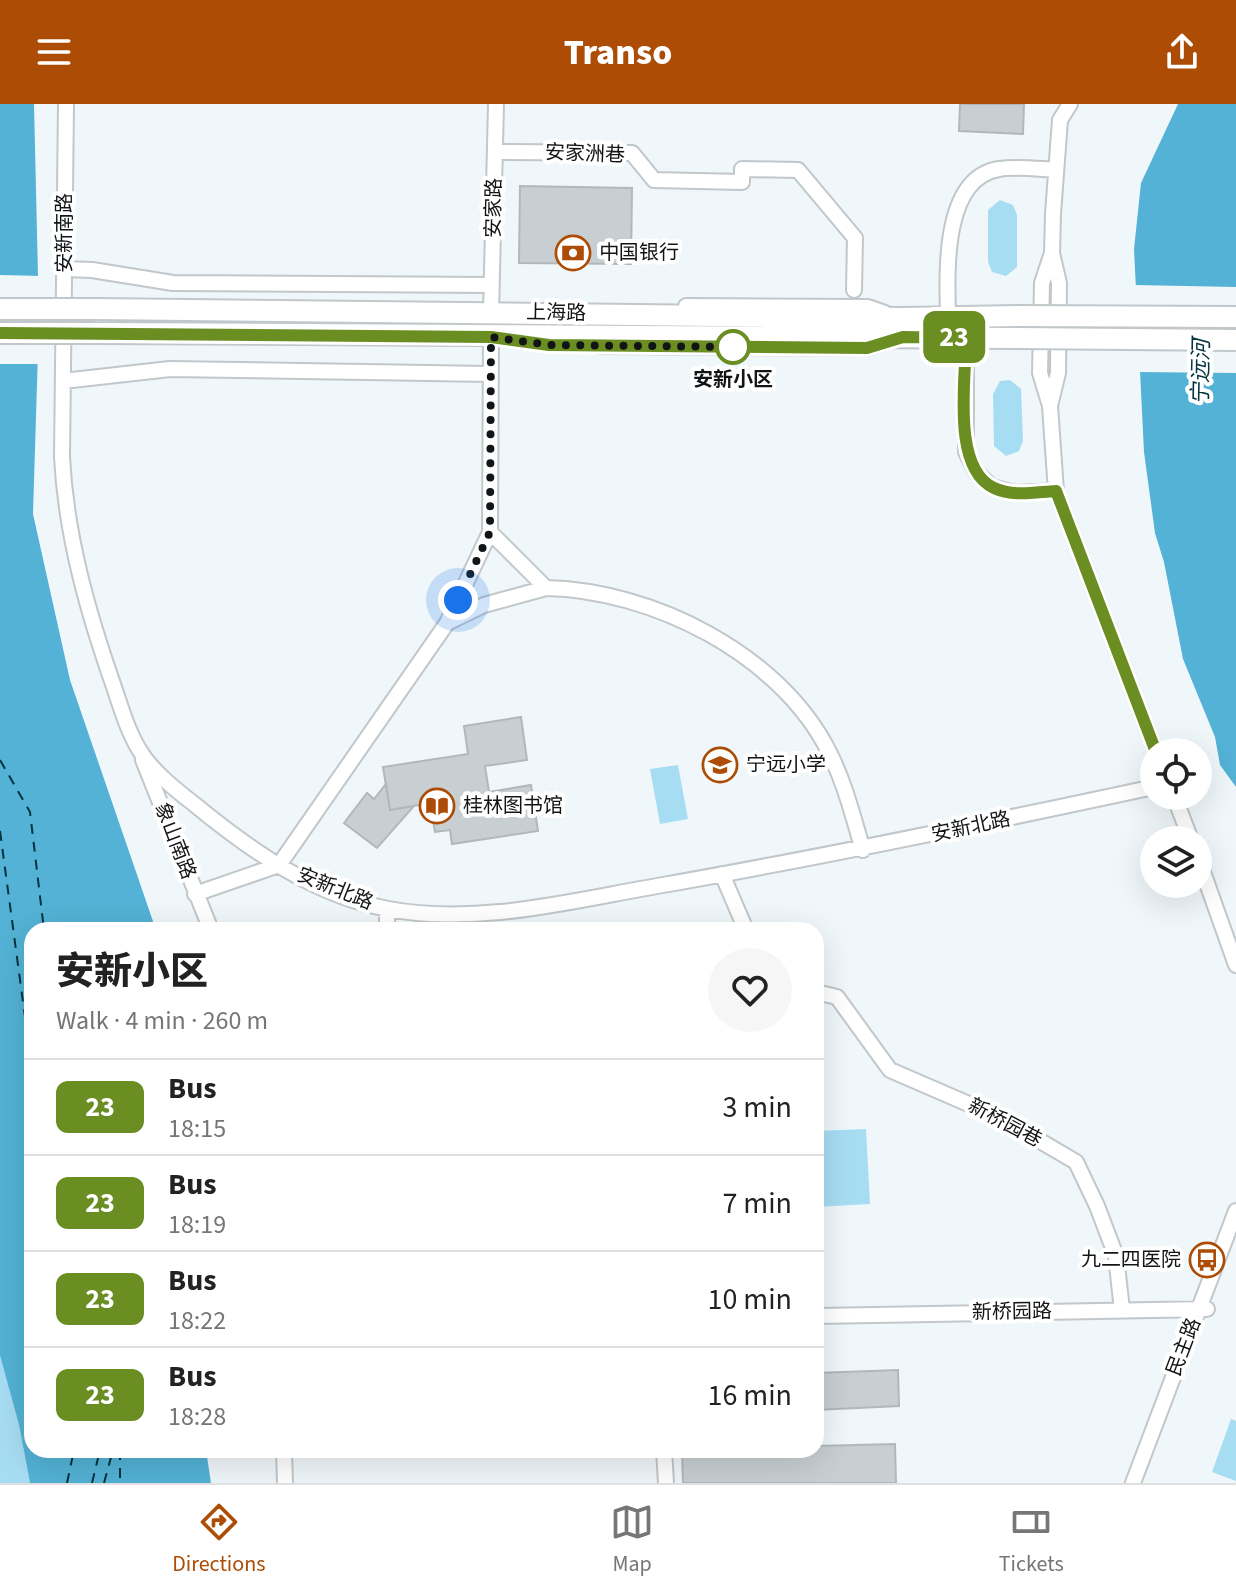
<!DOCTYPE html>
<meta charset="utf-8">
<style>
:root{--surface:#fff;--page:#f6f6f6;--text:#222;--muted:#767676;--line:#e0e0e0;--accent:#ac4c05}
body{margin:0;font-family:"Source Sans 3","Noto Sans SC",sans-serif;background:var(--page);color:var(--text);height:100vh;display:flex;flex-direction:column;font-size:30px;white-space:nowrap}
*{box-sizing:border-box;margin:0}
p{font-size:26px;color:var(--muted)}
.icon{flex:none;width:44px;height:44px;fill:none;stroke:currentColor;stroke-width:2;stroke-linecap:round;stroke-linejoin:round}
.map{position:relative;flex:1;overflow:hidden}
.details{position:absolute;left:24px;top:818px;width:800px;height:536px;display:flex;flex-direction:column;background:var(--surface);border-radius:24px;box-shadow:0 8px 32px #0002}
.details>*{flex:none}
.badge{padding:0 16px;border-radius:12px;font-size:28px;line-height:52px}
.controls{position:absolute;left:1140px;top:634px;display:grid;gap:16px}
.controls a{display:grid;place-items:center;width:72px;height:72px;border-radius:50%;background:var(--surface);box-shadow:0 8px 32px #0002;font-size:40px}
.you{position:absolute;width:40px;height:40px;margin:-20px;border:6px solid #fff;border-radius:50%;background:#1a73e8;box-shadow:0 0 0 12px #1a73e833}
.map>.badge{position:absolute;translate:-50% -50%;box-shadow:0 0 0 4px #fff}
.round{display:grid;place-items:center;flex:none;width:84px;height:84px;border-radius:42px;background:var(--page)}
.overview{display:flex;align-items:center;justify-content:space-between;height:136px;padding:0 32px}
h1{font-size:38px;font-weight:800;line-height:60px}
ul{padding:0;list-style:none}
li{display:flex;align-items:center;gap:24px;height:96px;padding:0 32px;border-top:2px solid var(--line)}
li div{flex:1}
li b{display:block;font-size:30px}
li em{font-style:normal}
li .badge{min-width:88px;font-weight:700;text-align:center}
header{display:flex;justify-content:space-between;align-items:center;height:104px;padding:0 32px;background:var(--accent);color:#fff;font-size:36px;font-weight:800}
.tabs{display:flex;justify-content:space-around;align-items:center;height:112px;border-top:2px solid var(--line);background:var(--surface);font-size:22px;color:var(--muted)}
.tabs a{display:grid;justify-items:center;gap:4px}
.tabs .on{color:var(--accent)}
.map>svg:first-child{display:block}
.green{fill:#a7ddf3}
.water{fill:#53b2d5}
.pier{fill:#f0f7fa}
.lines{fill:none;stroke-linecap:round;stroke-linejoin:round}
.ferry{stroke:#043341;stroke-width:2;stroke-dasharray:10 8;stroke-linecap:butt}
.building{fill:#c8cfd2;stroke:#b1b8ba;stroke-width:2}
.minor-casing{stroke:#c1c7ca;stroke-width:18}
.highway-casing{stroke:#c1c7ca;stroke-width:24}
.minor{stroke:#fff;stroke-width:14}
.highway{stroke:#fff;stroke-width:20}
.highway-bridge-casing{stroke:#c1c7ca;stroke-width:24;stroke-linecap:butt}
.highway-bridge{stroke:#fff;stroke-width:20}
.line-casing{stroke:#fff;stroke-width:18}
.line{stroke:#6b8e23;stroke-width:12}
.walk{stroke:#121415;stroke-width:8;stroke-dasharray:0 14.4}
.stop-dot{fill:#fff;stroke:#6b8e23;stroke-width:4}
.labels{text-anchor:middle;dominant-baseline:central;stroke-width:8;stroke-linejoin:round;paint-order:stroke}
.street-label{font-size:20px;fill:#121415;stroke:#fff}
.poi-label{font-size:20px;fill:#121415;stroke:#fff;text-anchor:start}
.stop-label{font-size:20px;font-weight:bold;fill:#121415;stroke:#fff}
.water-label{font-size:22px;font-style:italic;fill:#043341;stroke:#fff}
</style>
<header><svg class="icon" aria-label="menu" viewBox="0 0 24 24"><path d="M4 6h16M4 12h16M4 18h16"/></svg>Transo<svg class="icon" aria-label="share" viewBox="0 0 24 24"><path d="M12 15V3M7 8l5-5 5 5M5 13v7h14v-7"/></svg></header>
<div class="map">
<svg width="1236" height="1379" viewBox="0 0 1236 1379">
<rect width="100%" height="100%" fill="#f0f7fa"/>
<!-- green -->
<path class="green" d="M1000,96L1013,101L1017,111V163L1006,172L992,168L988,158V106Z
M1010,276L1021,285L1023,337L1019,347L1006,352L994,342L993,290L1000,277Z
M678,661L688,715L660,720L650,665Z
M866,1025L870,1100L816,1103V1027Z
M0,1248L19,1321L30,1379H0Z
M1231,1315L1236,1317V1377L1212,1368Z"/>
<!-- water -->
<path class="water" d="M0,0H34L39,215L33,410L70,576L156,826H32V1346H206L211,1379H30L19,1321L0,1251Z
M1178,0H1236V683L1220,661L1215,633L1183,555L1164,458L1155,429L1144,348L1134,145L1141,79Z"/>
<!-- pier -->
<path class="pier" d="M0,171L42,172V260H0Z
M1134,181L1236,183V269L1136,268Z"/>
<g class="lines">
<!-- ferry -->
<path class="ferry" d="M0,656L30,708L44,826
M0,727L32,965
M120,1346V1379
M67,1379L74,1346
M92,1379L100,1346
M104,1379L113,1346"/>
</g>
<!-- building -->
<path class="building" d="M960,0H1024L1023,30L959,27Z
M520,82L632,84L631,160L519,159Z
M521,613L527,656L485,662L489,688L531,681L538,727L452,740L450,726L435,728L430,699L390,706L383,663L468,650L464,622Z
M386,680L390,706L414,702L377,744L344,719L367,689L374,695Z
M898,1266L899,1302L816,1306V1269Z
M895,1340L896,1379H683L682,1346H816V1342Z"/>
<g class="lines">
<!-- minor casing -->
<g class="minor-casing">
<path id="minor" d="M66,0L62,353C66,432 88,509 114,583C121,604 128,628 140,647C152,667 176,686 194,700C251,747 314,791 388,805C479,822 574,796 663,781C828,752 991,718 1154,683
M496,0L491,209L498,208
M495,48L632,49L654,76L742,78V65L798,66L855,134L854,186
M1052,149L1042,179L1040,269L1050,302L1056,387L1156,648
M65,165L92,166L173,179L492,181
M686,202L868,203L885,209
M948,213C947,169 942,74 999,65C1018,62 1038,65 1056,66
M966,234V348L976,368L992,383L1014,389L1056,387
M600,242L867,244L886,238
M63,277L170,265L491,270
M1050,302L1058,269L1059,179L1052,149L1053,110L1060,16L1070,0
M490,428L546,484C652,486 780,550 829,648C845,679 853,713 863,746
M447,519L484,501L546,484
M143,656L211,826
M1174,692L1191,736
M1198,754L1236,861
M722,770L746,826
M195,790L279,761L447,519L490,428L491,233L499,234
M387,826V805
M816,888L837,893L890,966L1001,1014L1076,1058L1097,1102L1116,1152L1122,1206
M816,1212L1207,1205
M284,1346L285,1379
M664,1346L666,1379
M1133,1379L1236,1107"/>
</g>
<!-- highway casing -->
<g class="highway-casing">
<path id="highway" d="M95,205L903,214L1017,212
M95,229L1017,234"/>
</g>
<!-- minor -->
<use href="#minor" class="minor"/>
<!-- highway -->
<use href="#highway" class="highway"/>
<!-- highway-bridge casing -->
<g class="highway-bridge-casing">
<path id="highway-bridge" d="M0,205H95
M1017,212L1236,213
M0,229H95
M1017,234L1236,236"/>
</g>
<!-- highway-bridge -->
<use href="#highway-bridge" class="highway-bridge"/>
</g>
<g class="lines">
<!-- line casing -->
<g class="line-casing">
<path id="line" d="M0,229L491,233L549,241L867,244L903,233L966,234C966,274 951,364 994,384C1013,393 1036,388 1056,387L1156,648"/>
</g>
<!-- line -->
<use href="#line" class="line"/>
<!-- walk -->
<path class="walk" d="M458,496L490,428L491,233L549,241L737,243H733"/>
</g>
<!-- icons -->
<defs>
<g id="bank-ring" transform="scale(1.8)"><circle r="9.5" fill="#fff" stroke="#ac4c05" stroke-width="1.5"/><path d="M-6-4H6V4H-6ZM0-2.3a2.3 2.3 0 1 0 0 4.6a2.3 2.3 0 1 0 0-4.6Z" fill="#ac4c05"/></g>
<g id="school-ring" transform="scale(1.8)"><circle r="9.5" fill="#fff" stroke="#ac4c05" stroke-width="1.5"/><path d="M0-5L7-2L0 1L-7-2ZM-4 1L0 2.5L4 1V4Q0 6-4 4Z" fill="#ac4c05"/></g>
<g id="library-ring" transform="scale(1.8)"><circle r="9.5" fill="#fff" stroke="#ac4c05" stroke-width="1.5"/><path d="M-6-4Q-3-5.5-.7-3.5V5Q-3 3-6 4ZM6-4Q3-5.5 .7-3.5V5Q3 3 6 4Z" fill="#ac4c05"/></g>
<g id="bus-ring" transform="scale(1.8)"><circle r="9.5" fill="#fff" stroke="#ac4c05" stroke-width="1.5"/><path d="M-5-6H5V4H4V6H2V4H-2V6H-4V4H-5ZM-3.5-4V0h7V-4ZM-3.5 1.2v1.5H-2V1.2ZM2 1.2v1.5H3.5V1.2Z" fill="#ac4c05"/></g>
</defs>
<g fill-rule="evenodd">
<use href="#bank-ring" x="573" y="149"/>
<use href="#school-ring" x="720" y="661"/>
<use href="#library-ring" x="437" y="702"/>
<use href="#bus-ring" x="1207" y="1156"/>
</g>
<!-- markers -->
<circle class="stop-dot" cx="733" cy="243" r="16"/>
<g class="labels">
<!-- street labels -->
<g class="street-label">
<text transform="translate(585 50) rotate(2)">安家洲巷</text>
<text transform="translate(494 104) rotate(-89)">安家路</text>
<text transform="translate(65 129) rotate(-90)">安新南路</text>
<text transform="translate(556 209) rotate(1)">上海路</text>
<text transform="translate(971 723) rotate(-12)">安新北路</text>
<text transform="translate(175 737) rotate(69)">象山南路</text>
<text transform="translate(335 785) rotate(22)">安新北路</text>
<text transform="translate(1005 1019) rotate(28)">新桥园巷</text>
<text transform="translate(1012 1208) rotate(-1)">新桥园路</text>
<text transform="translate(1184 1243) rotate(-69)">民主路</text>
</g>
<!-- poi labels -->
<g class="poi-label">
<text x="599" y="149">中国银行</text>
<text x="746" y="661">宁远小学</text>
<text x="463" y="702">桂林图书馆</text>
<text x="1181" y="1156" text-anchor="end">九二四医院</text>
</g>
<!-- stop labels -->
<g class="stop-label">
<text x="733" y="276">安新小区</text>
</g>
<!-- water labels -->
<g class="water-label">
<text transform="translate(1201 268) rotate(-89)">宁远河</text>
</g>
</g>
</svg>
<div class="controls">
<a><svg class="icon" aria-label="locate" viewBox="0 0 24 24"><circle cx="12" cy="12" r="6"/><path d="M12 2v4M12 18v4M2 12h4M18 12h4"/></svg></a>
<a><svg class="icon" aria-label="layers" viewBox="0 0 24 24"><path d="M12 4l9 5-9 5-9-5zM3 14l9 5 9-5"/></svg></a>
</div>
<div class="you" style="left:458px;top:496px"></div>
<b class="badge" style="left:954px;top:233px;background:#6b8e23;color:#fff">23</b>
<section class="details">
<div class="overview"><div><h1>安新小区</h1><p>Walk · 4 min · 260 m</p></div><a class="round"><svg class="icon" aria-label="heart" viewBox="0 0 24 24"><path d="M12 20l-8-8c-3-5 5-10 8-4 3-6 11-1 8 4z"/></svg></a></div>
<ul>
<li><span class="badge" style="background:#6b8e23;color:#fff">23</span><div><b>Bus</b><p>18:15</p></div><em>3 min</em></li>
<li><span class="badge" style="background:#6b8e23;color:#fff">23</span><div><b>Bus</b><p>18:19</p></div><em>7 min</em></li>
<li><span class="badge" style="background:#6b8e23;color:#fff">23</span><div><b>Bus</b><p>18:22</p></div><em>10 min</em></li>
<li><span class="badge" style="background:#6b8e23;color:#fff">23</span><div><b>Bus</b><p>18:28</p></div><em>16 min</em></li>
</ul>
</section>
</div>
<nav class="tabs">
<a class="on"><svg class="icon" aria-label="directions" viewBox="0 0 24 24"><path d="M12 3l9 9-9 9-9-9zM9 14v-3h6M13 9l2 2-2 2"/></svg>Directions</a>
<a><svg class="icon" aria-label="map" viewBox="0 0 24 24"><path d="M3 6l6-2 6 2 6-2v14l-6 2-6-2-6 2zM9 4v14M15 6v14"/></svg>Map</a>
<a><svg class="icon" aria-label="tickets" viewBox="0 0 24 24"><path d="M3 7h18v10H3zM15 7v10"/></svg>Tickets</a>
</nav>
